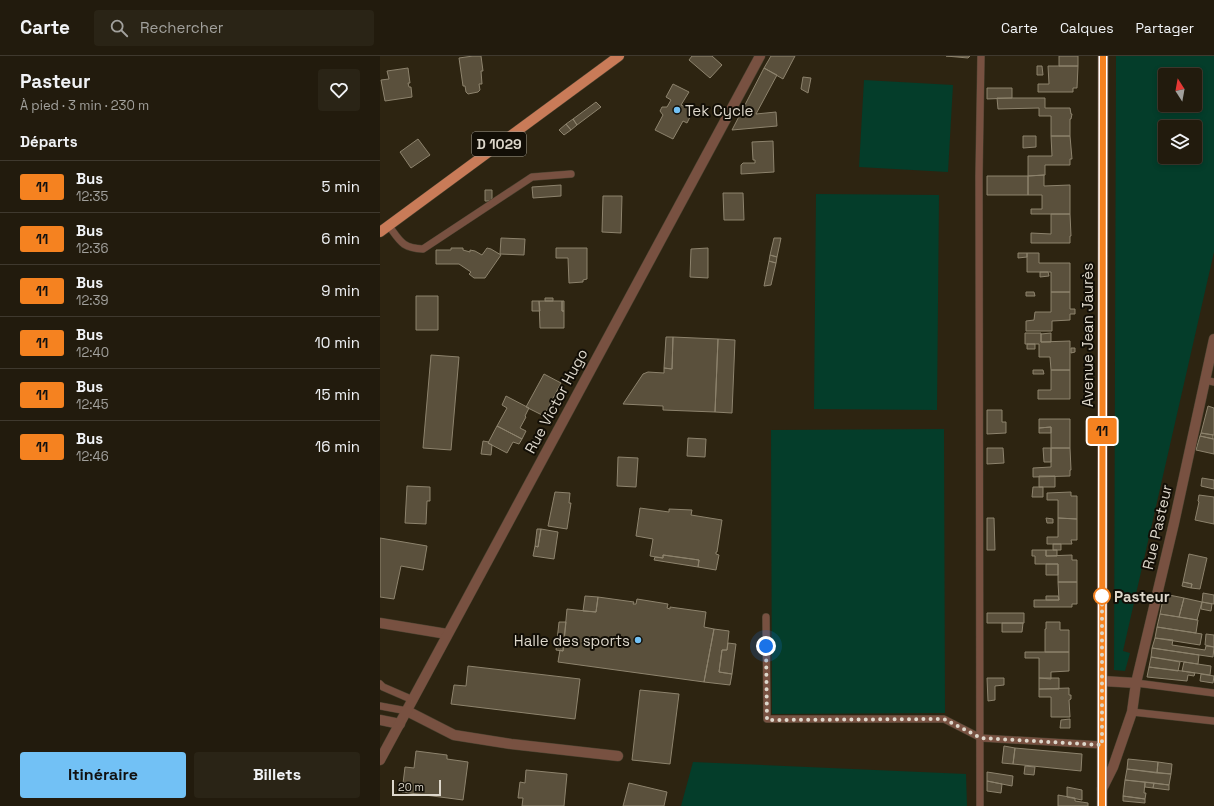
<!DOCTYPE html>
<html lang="fr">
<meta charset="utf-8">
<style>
:root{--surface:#221b0d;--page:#2a2416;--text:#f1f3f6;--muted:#a2a19d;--line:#3f392e;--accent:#72c1f5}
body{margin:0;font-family:"Space Grotesk",sans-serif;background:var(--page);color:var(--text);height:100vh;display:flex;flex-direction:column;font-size:15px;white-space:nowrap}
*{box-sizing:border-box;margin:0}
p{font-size:13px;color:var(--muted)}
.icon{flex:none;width:22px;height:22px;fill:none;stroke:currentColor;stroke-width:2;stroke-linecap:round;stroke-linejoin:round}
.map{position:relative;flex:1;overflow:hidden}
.side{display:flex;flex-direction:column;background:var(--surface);width:380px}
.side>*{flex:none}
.badge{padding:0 8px;border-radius:3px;font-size:14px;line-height:26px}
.needle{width:26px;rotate:349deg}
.buttons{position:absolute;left:778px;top:12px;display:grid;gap:8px}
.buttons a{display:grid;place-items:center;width:44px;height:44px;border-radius:4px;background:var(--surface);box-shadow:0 2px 6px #0003,0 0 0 1px var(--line);font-size:20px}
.scale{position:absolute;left:12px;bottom:10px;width:49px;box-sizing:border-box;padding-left:4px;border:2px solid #ddd7cb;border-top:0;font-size:11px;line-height:14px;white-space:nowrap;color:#ddd7cb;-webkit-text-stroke:3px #120e06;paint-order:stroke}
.you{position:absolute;width:20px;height:20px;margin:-10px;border:3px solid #fff;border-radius:50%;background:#1a73e8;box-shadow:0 0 0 6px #1a73e833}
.map>.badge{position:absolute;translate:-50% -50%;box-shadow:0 0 0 2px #fff}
h2{padding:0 20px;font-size:15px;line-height:36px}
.round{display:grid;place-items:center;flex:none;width:42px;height:42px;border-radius:4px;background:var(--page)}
.summary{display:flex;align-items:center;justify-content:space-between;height:68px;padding:0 20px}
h1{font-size:19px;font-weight:800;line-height:30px}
.button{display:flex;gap:8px;margin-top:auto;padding:8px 20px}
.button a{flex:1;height:46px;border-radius:4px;background:var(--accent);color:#111;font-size:16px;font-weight:800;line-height:46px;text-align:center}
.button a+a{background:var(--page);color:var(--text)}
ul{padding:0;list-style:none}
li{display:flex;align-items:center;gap:12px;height:52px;padding:0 20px;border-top:1px solid var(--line)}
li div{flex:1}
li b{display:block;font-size:15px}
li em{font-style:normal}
li .badge{min-width:44px;font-weight:700;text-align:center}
header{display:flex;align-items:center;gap:24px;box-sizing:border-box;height:56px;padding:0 20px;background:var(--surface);border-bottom:1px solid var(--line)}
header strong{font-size:19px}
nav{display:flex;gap:22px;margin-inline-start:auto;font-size:14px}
.search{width:280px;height:36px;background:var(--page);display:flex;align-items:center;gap:10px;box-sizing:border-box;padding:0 14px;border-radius:4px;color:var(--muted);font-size:15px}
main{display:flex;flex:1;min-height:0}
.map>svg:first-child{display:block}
.green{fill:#043d2a;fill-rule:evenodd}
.building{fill:#5a503c;stroke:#8d836d}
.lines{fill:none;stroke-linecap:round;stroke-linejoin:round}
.service-casing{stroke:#49412f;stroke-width:8}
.minor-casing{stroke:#49412f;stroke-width:11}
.tertiary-casing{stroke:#49412f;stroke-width:11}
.primary-casing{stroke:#49412f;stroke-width:11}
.service{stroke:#785141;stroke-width:7}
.minor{stroke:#785141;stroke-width:10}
.tertiary{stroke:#785141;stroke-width:10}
.primary{stroke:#c97b58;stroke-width:10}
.line-casing{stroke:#fff;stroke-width:9}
.line{stroke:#f58220;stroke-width:6}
.walk{stroke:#ddd7cb;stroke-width:4;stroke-dasharray:0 7.2}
.poi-dot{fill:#72c1f5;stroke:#120e06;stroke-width:1.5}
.stop-dot{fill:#fff;stroke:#f58220;stroke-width:2}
.labels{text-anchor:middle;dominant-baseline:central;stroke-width:4;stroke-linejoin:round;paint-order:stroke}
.shield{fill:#120e06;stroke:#a09b90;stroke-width:1}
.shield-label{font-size:14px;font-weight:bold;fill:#ddd7cb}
.poi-label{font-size:15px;fill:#ddd7cb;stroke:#120e06;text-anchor:start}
.street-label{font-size:15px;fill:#ddd7cb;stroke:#120e06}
.stop-label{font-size:15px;font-weight:bold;fill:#ddd7cb;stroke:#120e06;text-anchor:start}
</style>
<header>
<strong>Carte</strong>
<div class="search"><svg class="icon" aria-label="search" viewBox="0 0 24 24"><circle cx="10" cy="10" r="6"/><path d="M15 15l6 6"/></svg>Rechercher</div>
<nav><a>Carte</a><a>Calques</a><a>Partager</a></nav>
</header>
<main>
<section class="side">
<div class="summary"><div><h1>Pasteur</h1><p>À pied · 3 min · 230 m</p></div><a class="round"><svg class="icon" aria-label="heart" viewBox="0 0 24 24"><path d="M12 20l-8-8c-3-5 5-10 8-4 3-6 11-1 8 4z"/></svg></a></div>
<h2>Départs</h2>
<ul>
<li><span class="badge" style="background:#f58220;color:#111">11</span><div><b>Bus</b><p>12:35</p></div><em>5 min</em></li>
<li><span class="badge" style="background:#f58220;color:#111">11</span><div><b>Bus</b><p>12:36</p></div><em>6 min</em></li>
<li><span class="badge" style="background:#f58220;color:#111">11</span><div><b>Bus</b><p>12:39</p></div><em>9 min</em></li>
<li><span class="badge" style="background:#f58220;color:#111">11</span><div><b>Bus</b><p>12:40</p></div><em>10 min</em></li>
<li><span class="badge" style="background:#f58220;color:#111">11</span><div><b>Bus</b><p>12:45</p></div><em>15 min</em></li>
<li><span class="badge" style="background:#f58220;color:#111">11</span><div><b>Bus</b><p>12:46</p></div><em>16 min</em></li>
</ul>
<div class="button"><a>Itinéraire</a><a>Billets</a></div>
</section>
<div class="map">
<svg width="834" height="750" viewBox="0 0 834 750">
<rect width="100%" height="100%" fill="#2d2411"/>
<!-- green -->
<path class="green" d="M736,0H834V196L743,595L750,597L745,615L734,614ZM785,19H815V49H785ZM785,71H815V101H785Z
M484,24L573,29L568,116L479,111Z
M436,138L559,139L557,354L434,353Z
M564,373L565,657L392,658L391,374Z
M313,706L586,718L587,750H301Z"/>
<!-- building -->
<path class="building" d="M93,0H101L103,15H101L102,28H99L100,34L98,36L88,38L86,36L85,30H83L79,2Z
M312,0H332L342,9L330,22L309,4Z
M391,0H415L403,23L384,12Z
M566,0H590L588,2Z
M679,0H698V10H679Z
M657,10H662L663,19H657Z
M668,10H698L697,32H693V36H658V28H669Z
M28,12L30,27H28L29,31H31L32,41L5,45L1,24L9,23L7,15Z
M384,12L397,19L376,58L396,56L397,70L352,74Z
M423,21L431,22L428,37L421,33Z
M293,28L309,36L301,49L313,55L307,67L303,65L293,83L275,74L283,59L280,55L282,51H287L291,44L286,41Z
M607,32H632V42L607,43Z
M617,42H665V52H690L691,58H692L691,63H690V80H671V60H659V52L618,53Z
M216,46L221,51L197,69L193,63Z
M193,63L197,69L191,74L186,68Z
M186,68L191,74L184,79L179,74Z
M643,80H656V91L643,92Z
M671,80H690L692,103H690V109H665V119L648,120V100H672Z
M38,83L50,99L31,112L20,96Z
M393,85L394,116L361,118V109L363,107H375V104H373L372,86Z
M664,119V130L690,129V158H651V153H662V139H648V120Z
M607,120H648V139H607Z
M181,129V140L153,142L152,131Z
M105,134H112V145H105Z
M343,137H363L364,164H344Z
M223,140H242L241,177L222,176Z
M671,158H690L691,180H690V187H651V177L671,178Z
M121,182L145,183L144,199L120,198Z
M394,182H401L397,201L390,199Z
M71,192H83V194L90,196V194L95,195L102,199L107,192L111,193L121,199L105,222H94L89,218L91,216L79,208H56V194H71Z
M176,192H207V223L203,224V226L189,227L188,202H176Z
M328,192V222L310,221L311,193Z
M638,197H647V201L638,202Z
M647,197H659V207H690V236H671V216H647Z
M390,199L397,201L396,207L389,205Z
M389,205L396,207L391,229L384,230Z
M660,216H668L669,220L660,221Z
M646,236H654L655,240H646Z
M671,236H690V253H695V258H690V264L672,265V275H646V265L654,264L655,256H671Z
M36,240H58V274H36Z
M165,242H173V245H165Z
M152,245H159L160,255H152Z
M159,245H182V255H184V272H160Z
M182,245H184V255H182Z
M645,277H661V286L690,285V314H671L670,301H659V288H645Z
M671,277V286H661V278Z
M286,281H293L292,313L284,312Z
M293,281L338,283L335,356L283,354V350L243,348L263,318L268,316L284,317V312L292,313Z
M338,283L355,284L352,357L335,356Z
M647,288H655V293H647Z
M691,292H695V296L691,297Z
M51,299L79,301L71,394L43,392Z
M653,314H663L664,318H653Z
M671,314H690V343H658V334H671Z
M164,318L181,327L164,360L146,351Z
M126,340L149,352L145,360L146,361L140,372L146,375L142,383L117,370L127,352L122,349Z
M828,350L834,352V379L821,377Z
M607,354H622V366H626V377L607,378Z
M659,363H690V392H671V371L659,372Z
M117,370L142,383L139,388L133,386L127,397L108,387Z
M671,371V377H659V372Z
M821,377L833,379V383L820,380Z
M820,380L834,383V398L816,394Z
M308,382L326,383L325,401L307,400Z
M103,385L109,386L108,387L112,389L111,399L101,398Z
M607,392H623L624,407L607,408Z
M663,392H671V406H664Z
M671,392H690L691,414H690V420L653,421V412L671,411Z
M238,401L258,402L256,431L237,430Z
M659,420H675V431H659Z
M822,422L834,424V433L821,430Z
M27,430L50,431V445H47L46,468L25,467Z
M653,431H663V441H652Z
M175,436L190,437L189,447H191L187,473L168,470Z
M691,436V440H697V463L678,462V444H667V437Z
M819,439L834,441V468L815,464L819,446L818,445Z
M260,452L289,456V453L312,454L311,459L342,464L337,496H336V498L339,499L336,514L318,511L319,504L283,499V502L270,500L273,483L256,480Z
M607,462H614L615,494H607Z
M666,462L673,463V467H667Z
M678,462L697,463V484H691L692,488H667V481H678Z
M157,473H161L158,491L155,490Z
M161,473L178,476L174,503L153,500L155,490L158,491Z
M0,482L47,490L43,514L21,510L14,543L0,541Z
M673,488H681V494H673Z
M652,494H666V500L692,499V504H697V526H678V508H655V500H652Z
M666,494H677V500H666Z
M809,498L827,502L820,533L811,532L812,528L803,526Z
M283,499L319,504L318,511L274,504L275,501L283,502Z
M666,508H678V519H666Z
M678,526H697V548H692V551H654V544H679Z
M803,526L812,528L811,532L802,530Z
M823,537L834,539V548L822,546Z
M784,538L804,542L799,561L780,558Z
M205,540L218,541L216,556L203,555Z
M666,540H678L679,544H666Z
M218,541L254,546L253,548H256L257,543L288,548L287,552L290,553V551L326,556L324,571L334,573L324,626L178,606L180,594L183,595L187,553L216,556Z
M804,542L822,546L817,564L799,561Z
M822,546L832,548L831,555L821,553Z
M607,557H644V567H607Z
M780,558L818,564L816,577L777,571Z
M179,566H186L183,595L176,594Z
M666,566H680V574H689V596H665V573H666Z
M622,567H643L642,576H622Z
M777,571L822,578L820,589L775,582Z
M334,573L349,575L347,594H342L339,616L352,618L350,629L324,626Z
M826,578L834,579V591L825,589Z
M775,582L793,584L792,589L825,594L826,590L834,591L833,601L772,592Z
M348,587L356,588L352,618L339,616L342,594H347Z
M772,592L819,599L818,608L771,601Z
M645,596H689V615L671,616V623L659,622V602H645Z
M771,601L800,606L798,615L769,611Z
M804,606L831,610L830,619L802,615Z
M88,610L200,623L195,663L71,648L74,629L86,630Z
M769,611L802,615L815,617L814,620L808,619L807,625L767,621Z
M821,618L834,620L833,627L820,625Z
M607,622H624V629L615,630V644L608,645Z
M659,622H679V633H659Z
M689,632V639H691V643L689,644L690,661H671V641H659V633Z
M260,634L299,638L290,708L252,704Z
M690,663V672H680L681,664Z
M624,690L635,692L633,708L622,707Z
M635,692L702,698L701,715L633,708Z
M36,695L67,699V703L88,706L83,744L22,736L25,711L34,712Z
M748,703L778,706L777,717L747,713Z
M778,706L792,708L791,718L777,717Z
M645,710L655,711L654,719L644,718Z
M747,713L791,718L789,729L745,724Z
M146,714L187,718L184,750H142L143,742H138L140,726L145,727Z
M607,716L633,720L632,730L607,725Z
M745,724L765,726L764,737H766L765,743L743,740Z
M607,725L622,728L621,737L607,735Z
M765,726L774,727L773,732L765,731Z
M249,727L287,736L284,750H243Z
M774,727L789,729V734L773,732Z
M687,731L702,734V744L687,741Z
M678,739L695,742V745L708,747V750H678Z
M743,740L765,743V747L743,745Z"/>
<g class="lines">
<!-- service casing -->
<g class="service-casing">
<path id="service" d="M9,170C20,185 22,192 43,193L152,121L191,118
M825,324L834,326
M386,561L387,663H564L601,682L722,689
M756,627L834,637
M0,628L3,631L33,644
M0,650L27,655
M752,656L834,665
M600,750L599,120L601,0"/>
</g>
<!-- minor casing -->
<g class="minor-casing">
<path id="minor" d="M0,567L67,578
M723,625L756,627
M27,655L74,679L131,688L238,700
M0,664L20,668
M722,733L733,711L752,656L756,627L794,467L834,283"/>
</g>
<!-- tertiary casing -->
<g class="tertiary-casing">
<path id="tertiary" d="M0,704L380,0
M722,750L723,0"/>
</g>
<!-- primary casing -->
<g class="primary-casing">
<path id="primary" d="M0,176L239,0"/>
</g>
<!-- service -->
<use href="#service" class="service"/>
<!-- minor -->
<use href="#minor" class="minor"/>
<!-- tertiary -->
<use href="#tertiary" class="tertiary"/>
<!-- primary -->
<use href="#primary" class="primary"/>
</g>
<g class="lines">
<!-- line casing -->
<g class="line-casing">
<path id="line" d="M722,750L723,0"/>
</g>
<!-- line -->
<use href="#line" class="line"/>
<!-- walk -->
<path class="walk" d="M386,590L387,664L564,663L601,682L722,689V540"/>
</g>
<!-- markers -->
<g class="poi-dot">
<circle cx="297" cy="54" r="4"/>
<circle cx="258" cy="584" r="4"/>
</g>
<circle class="stop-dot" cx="722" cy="540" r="8"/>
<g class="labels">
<!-- shield labels -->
<rect class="shield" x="92" y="76" width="54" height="24" rx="3"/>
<g class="shield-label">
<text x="119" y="88">D 1029</text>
</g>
<!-- poi labels -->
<g class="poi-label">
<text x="305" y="54">Tek Cycle</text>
<text x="250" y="584" text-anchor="end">Halle des sports</text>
</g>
<!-- street labels -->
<g class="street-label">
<text transform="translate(707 279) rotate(-90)">Avenue Jean Jaurès</text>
<text transform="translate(176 345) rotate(-62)">Rue Victor Hugo</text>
<text transform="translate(777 471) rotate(-77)">Rue Pasteur</text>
</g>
<!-- stop labels -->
<g class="stop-label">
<text x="734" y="540">Pasteur</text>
</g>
</g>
</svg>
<div class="buttons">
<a><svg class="needle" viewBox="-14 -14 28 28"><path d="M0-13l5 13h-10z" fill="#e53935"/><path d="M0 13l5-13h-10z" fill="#a2a19d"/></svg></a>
<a><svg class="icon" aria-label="layers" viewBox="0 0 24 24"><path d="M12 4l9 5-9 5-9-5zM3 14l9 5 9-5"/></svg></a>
</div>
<div class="scale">20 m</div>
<div class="you" style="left:386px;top:590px"></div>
<b class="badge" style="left:722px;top:375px;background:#f58220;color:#111">11</b>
</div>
</main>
